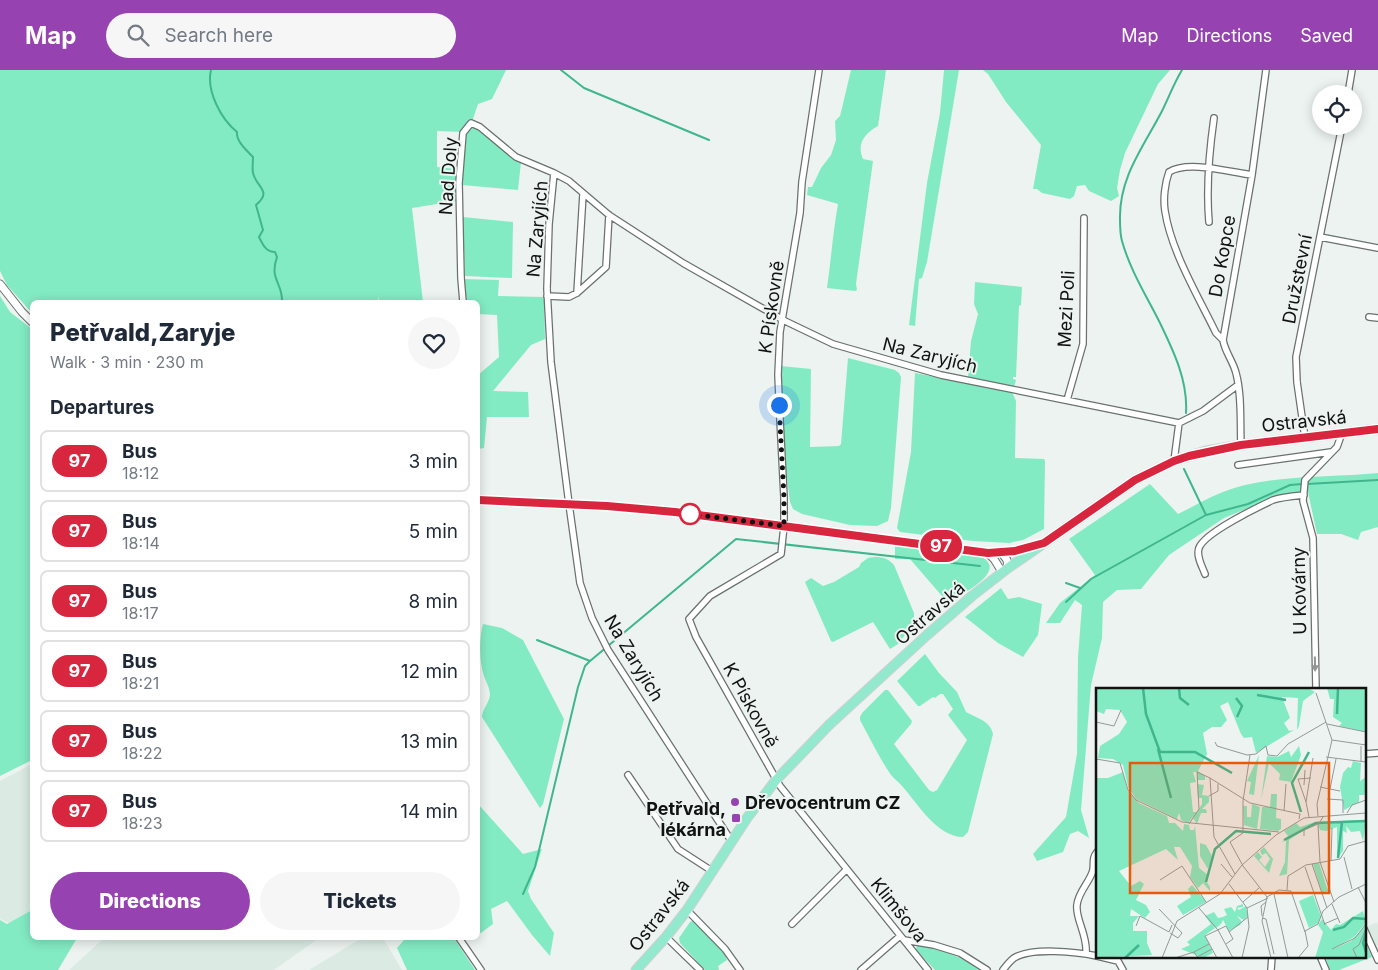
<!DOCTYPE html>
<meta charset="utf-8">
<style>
:root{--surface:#fff;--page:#f6f6f7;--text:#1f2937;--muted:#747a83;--line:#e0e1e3;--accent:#9642b1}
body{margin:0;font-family:Inter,sans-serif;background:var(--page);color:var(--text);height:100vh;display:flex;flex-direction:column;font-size:19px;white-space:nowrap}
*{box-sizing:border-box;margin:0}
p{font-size:16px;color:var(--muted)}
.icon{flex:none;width:28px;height:28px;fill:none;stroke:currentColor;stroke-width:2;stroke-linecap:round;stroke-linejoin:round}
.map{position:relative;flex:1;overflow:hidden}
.sheet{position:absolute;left:30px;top:230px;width:450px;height:640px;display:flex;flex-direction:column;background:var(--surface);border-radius:8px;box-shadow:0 2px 12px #0003}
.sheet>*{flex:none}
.badge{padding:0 10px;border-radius:16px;font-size:18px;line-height:32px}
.tools{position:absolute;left:1312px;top:15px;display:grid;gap:10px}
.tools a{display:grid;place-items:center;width:50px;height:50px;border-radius:50%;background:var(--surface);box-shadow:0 2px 12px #0003;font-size:25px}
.you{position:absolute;width:25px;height:25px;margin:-12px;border:4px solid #fff;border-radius:50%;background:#1a73e8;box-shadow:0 0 0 8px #1a73e833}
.map>.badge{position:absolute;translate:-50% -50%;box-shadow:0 0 0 2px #fff}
h2{padding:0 20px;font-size:19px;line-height:45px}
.round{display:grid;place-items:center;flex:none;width:52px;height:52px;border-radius:26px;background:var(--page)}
.overview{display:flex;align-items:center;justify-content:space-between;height:85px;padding:0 20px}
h1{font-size:24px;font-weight:800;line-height:38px}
.primary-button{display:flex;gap:10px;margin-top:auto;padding:10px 20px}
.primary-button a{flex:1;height:58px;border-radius:30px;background:var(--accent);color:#fff;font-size:20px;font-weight:800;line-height:58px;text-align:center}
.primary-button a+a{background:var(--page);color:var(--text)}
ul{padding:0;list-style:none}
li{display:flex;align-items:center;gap:15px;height:62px;margin:0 10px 8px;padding:0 10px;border:2px solid var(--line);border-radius:8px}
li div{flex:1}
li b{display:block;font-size:19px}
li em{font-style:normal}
li .badge{min-width:55px;font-weight:700;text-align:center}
header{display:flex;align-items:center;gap:30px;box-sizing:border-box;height:70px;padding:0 25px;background:var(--accent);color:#fff}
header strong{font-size:24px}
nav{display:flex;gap:28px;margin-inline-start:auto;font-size:18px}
.search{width:350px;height:45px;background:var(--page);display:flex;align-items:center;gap:12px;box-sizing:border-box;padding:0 18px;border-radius:28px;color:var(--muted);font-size:19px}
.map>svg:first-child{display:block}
.built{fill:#dbebe4}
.green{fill:#83ebc3}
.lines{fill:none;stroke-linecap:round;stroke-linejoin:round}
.stream{stroke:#3fb68e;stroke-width:2}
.minor-casing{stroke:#6a716e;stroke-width:8}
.tertiary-casing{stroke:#6a716e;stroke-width:9}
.primary-casing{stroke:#cfd0cf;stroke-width:11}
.minor{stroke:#fff;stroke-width:5.5}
.tertiary{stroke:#fff;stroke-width:7}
.primary{stroke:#93e9cd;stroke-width:9}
.oneway{fill:#939594}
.line-casing{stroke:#fff;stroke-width:11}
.line{stroke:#d7263d;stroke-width:8}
.walk{stroke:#101311;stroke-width:5;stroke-dasharray:0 9}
.stop-dot{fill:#fff;stroke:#d7263d;stroke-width:2.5}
.poi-dot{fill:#9642b1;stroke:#ecf3f0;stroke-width:2}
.labels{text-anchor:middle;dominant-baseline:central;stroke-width:4;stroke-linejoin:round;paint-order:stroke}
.street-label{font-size:18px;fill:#101311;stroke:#ecf3f0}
.poi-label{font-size:18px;font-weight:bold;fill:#101311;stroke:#ecf3f0;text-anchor:start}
.inset-river{fill:none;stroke:#3fb68e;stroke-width:2.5}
.inset-road{fill:none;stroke:#949997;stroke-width:1}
.view{fill:#e8590c;fill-opacity:0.15;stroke:#e8590c;stroke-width:2.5}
.inset-edge{fill:none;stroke:#101311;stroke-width:2.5}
</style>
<header>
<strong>Map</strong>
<div class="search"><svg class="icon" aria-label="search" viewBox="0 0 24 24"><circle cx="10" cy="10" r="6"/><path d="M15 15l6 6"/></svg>Search here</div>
<nav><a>Map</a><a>Directions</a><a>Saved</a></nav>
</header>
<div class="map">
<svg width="1378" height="900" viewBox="0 0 1378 900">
<rect width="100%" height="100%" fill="#ecf3f0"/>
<!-- built -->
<path class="built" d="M32,694V840L9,853L0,849V711Z
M1377,852L1378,855V885L1365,858Z
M104,868H319L274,900H69Z
M362,868H383L402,900H309Z"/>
<!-- green -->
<path class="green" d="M0,0H506L492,29L478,34L473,49L462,62L437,61V97L457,99L456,131L412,138L423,232H379L378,225V232H32V243L7,215L0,201Z
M851,0H886L878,56C865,63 856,74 863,89L873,91L856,214L857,220L855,221L827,218C831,190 833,162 838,134L807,125L808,117H812L821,98L831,85L836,70L835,51L840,46L842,38Z
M944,0H959L927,192L922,208L919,209L915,256L909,255L927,113L940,43Z
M983,0H1170L1158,14L1125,83L1120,100L1117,118L1119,126L1111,131L1089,121L1085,115L1077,116L1074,126L1070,129L1042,123L1037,119H1033L1041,75L1006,32L988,4Z
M470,58H478L521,92L518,120L462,115L466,64Z
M463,147L513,152L512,208L465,206Z
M464,209L499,210L498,226L544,227L545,269L531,275L493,321L528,322L529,347H487L484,378L478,379V305L499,287L497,245L478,244V232H467Z
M975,212L1022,217L1021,235L1019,236L1016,307H1013V309L1016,310L1014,317L971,310L968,307L971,271L978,244L974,234Z
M0,226L10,242L32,259V690L0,706Z
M848,288L895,300L899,303L901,307L891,438L888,451L877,456L850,455L802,444L793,439L790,432L783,376L781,296L811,299L810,377L839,376L841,374Z
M915,303L1012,322L1016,331L1015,388L1044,389L1045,391L1044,459L1023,470L1009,473L973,471L900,462L897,458L911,382Z
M1378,403V457L1361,462L1358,470L1341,464H1317L1308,422L1280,425L1224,448L1169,485L1141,519L1117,520L1103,532L1102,568L1091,615L1081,740L1089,768L1078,761L1070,764L1063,782L1037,791L1033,784L1066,747L1077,684L1078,587L1082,535L1075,530L1060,553H1046L1060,533L1095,505L1069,469L1150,414L1178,444C1193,437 1207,428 1223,422C1267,404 1330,408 1378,403Z
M895,475L980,486C1010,501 962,524 948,533L910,489H895Z
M868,488C878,486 887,487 894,495L914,543V549L912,556L898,574L890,579L873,552L833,572L831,571L805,512L811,508L823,516L834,512L859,497L861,493Z
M1001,518L1008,529L1019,527L1042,534L1038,565L1023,587L998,573L965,547Z
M483,554L502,558L523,570L564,649L543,734L540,738L482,647C482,640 489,633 490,625C490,618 486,612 484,606C479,591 479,569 483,554Z
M925,584L939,603L957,622L966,642C976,648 990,650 993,664L968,762L963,767C937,767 918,734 902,716C899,712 894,709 891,705C879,688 870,668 860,650V647L862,643L885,620H888L912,651L911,654L894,674L929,720L933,722L937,720L967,670L948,645L953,639L943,624H940L935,628L933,627L920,636H918L897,611Z
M478,734L523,784L542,779L528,821L531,829L554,863L550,886L532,865L507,831L491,839L493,854L478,865Z
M32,840V868H77L58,900H0V850L7,854Z
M695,850L723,879L727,890L718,896L719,900H705L680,873L679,868L690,852Z
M406,868H454L475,900H407L397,878Z
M1364,870L1372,887L1339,900H1330L1325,886H1364Z
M917,875C944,880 958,885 980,900H935L916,880Z"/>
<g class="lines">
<!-- stream -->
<path class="stream" d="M211,0C206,21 221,49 237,62C236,71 246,80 253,87C253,92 252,98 253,103C256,117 273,121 256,135L263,160L259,167C263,175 266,182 275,182L277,187C269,210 283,213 282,232
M561,0L584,18L709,70
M1182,0C1174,13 1169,27 1162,41C1144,76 1119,107 1120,149C1120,156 1120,164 1122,171C1130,200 1147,227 1160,253C1174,282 1188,311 1186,343
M1184,399L1206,445
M1307,414L1378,410
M1066,513L1080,518
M1066,532L1091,509L1206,445L1248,434L1290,415L1302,414
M537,570L590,591
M523,824L535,797L578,617L585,596L590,591L736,469L980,496"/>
<!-- minor casing -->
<g class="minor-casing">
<path id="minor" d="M819,0L802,112L800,143L780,262L778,305L780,350L784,427V456L781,484L710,526L689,549L696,567L780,716L928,900
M1348,24L1352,0
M1209,152C1206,117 1209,83 1214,48
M1320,167L1378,178
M577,223L583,124
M547,226L569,227L577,223L606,197L609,145
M463,232L461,208L459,113L463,63L471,53L480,57L516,87L554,103
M1369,247L1378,248
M1223,270L1216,263C1198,226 1171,181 1165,141C1163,129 1165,113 1169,102C1188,90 1229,102 1252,105
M1067,330L1083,274L1084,148
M1179,353L1203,341L1238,315
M1305,368L1297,312L1296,287L1342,56
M1241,375C1240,352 1242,325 1236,303C1233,291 1225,282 1223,270L1252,105L1266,0
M1238,395L1331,382
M1205,504C1202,496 1196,486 1199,478C1204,463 1258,437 1273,430C1282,427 1294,426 1304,425
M1316,619L1313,468L1303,431L1305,410L1337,377L1342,363
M1364,684L1378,683
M628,705L678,779L712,801
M732,772L608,580L592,548L580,513L569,434L551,292L547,219L549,154L554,103L569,111L609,145L683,193L785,251L833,274L941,305L1179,353L1174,391
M687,840L725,879L740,900
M792,854L846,800
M1364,859L1378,890
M666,867L700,900
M459,868L481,900
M904,870L934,875L960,883L987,900
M1086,884C1088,865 1075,849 1077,835C1078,822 1090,812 1093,800C1094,792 1092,788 1097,782
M1097,886L1118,891L1123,900
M1320,886L1326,900
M861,900L900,866
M1003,900C1006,896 1010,891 1014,888C1032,877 1077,882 1097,886
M1271,900L1272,886"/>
</g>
<!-- tertiary casing -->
<g class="tertiary-casing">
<path id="tertiary" d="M0,214L22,242L32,252
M478,430L607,436L675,442L988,483L1015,481L1039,474
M1001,482L1007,490L1008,498
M988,483L994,489L1002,502"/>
</g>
<!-- primary casing -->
<g class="primary-casing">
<path id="primary" d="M636,900L666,867L687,840L747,748L776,710L829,655L927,565L972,526L1008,498L1135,410L1174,391L1206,381L1241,375L1378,359"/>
</g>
<!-- minor -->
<use href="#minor" class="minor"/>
<!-- tertiary -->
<use href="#tertiary" class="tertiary"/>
<!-- primary -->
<use href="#primary" class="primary"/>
</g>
<!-- one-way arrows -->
<defs><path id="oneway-solid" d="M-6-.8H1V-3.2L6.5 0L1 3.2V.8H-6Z" transform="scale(1.25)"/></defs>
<use class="oneway" href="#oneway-solid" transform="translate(1315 594) rotate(89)"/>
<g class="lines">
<!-- line casing -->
<g class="line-casing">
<path id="line" d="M478,430L607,436L675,442L988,483L1015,481L1044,473L1135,410L1174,391L1189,386L1241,375L1378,359"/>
</g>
<!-- line -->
<use href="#line" class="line"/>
<!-- walk -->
<path class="walk" d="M690,444L784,456V427L779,335"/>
</g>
<!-- markers -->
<circle class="stop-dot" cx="690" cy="444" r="10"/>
<g class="poi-dot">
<circle cx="735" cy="732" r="5"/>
<rect x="731" y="743" width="10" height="10" rx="2.5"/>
</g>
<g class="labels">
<!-- street labels -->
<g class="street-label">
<text transform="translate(448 106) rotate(-86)">Nad Doly</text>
<text transform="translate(537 159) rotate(-85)">Na Zaryjích</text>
<text transform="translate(1222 186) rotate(-80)">Do Kopce</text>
<text transform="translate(1297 209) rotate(-79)">Družstevní</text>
<text transform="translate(771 237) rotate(-82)">K Pískovně</text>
<text transform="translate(1066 239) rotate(-87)">Mezi Poli</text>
<text transform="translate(930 285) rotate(14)">Na Zaryjích</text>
<text transform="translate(1304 351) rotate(-6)">Ostravská</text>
<text transform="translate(1299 521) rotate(-91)">U Kovárny</text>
<text transform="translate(930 543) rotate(-41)">Ostravská</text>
<text transform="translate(634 588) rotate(59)">Na Zaryjích</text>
<text transform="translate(751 635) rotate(61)">K Pískovně</text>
<text transform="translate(899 840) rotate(51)">Klimšova</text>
<text transform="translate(659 845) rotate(-52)">Ostravská</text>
</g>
<!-- poi labels -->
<g class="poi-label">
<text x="745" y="732">Dřevocentrum CZ</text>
<text x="726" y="738" text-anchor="end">Petřvald,<tspan x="726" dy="21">lékárna</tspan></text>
</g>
</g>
<!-- overview -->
<g transform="translate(1096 618)">
<rect width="270" height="270" fill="#ecf3f0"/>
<path d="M0,0H212L219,4L207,13L203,38L201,42L202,10L186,9L194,30L188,35L193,43L198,42L160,65L156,49L148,50L145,46L132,14L124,18L131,32L125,39H116L107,45L111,66L102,83L109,88V92H101V84H97L100,94L94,95L97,124H101L92,135L85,132L83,125L81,131L40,111L32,99L27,77L17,71L2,70L4,58L23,46L31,34L24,22L10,21L8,26L0,23ZM231,0H270V44L243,38L246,35L237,29L238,11H234ZM203,58L205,67L195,94L183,92L184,86L173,75L165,112L171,68L181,69L193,63L195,69ZM163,67L158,107L153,106L155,94L151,93ZM257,73L265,75L264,93L270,89V107H263V114L248,122L244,99L247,85L252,79L255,80ZM27,84L32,103L43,115L71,128L73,135H79L87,143L88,136L93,137L94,142H98L99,138L103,180L112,187L110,193L114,199V203L107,195L102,200L94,189L96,178L84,159H78L82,172L70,161L23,183L35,198L44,193L48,196L40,212L50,217L54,224L49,230L35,221L34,228H43L37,235V243H51V255L56,267L0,270V90H12ZM101,96L108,97L106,107L113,108V114L106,121H110L111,125H105L101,136L97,130L106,116V110H102ZM175,106H181L180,130L185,131V141L182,143L164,141L166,119H174ZM156,116L164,119L161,141L148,137L147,118H151V129H155ZM270,132L267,153L264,143L255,144L250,138L251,145L247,143V163L241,171V139L230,143L224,142L222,136L210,140L193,152L191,186L183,188L189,174L190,152L185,155L192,148L188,143L200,135L204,139L219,134ZM104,155L110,157L116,168L112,181L104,168ZM168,159L177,171L173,185L158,168L162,164L166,169L163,172L169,179L174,171L170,165L166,167L164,163ZM223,175L232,203L226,205L217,176ZM96,197L110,214L87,227L81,218L95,209L92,201ZM217,207L225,228L222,235L213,240L203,213ZM147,216V219L141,220L143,222L150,218L152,228L148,232L141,228L146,234L144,237L133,243L127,232L125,236L120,240L117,238L119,240L109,247L117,265L107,270L85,261L94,257L91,254L115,236L109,228L118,224L122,230L127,229L131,227L128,221L135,219L139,224L141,218ZM267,223L270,235L258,249L237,261L255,253L270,237V270H219L227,244L222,237L226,231L235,242L240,236L244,237Z" fill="#83ebc3"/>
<path class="inset-river" d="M47,0L50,26L64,64H99L136,85M83,0L84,10L93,17M161,7L190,12M140,10L146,18L141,29M241,26L242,0M62,61L75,110M205,124L196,95L213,64M188,152L220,135L270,133M242,170L246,134M110,194L119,161L140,143L175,146M237,242L248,239L257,230L270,231M270,244L267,255L270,264M29,270L43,257"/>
<path class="inset-road" d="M220,5L236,52L221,116L222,128M0,34L18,38L25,22M231,36L270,44M236,52L270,57M119,54L121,58L151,67L160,66L170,58L172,67L181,68L192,56L230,34M154,67L147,113V145L134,154L147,178L171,209L166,233L175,270M230,69L270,74M0,71L24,75L32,102L40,112L86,134L183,144M265,74V58M208,97L209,82M224,99L244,103M234,101L240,71M113,108L122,103V96M231,111L247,112V125M210,114L202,91L215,90M188,123L190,96M251,125L256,117L270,112M213,129L210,114L217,70M227,129L222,137L224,174L238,214M93,136L103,121L101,84L114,90M208,148V142L222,136M248,169L256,201M235,173L236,140M125,176L136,189M216,176L231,220M209,179L229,237M139,186L118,149L114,90L154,115L204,126L203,131M64,192L86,178L110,214M133,196L151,220L153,239L146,270M262,199L270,215M191,202L192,188L210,177L244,171L252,158L270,153M178,206L192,270M171,209L183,202L195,203L209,244M147,214L163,200M236,216L244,235M103,220L122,242L137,270M151,220L172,210M63,221L86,245L82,250L74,245M166,228L165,218L170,214M166,230L170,231L178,266M228,236L242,230M40,238L44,228L73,244L76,237M133,244L152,229M236,261L259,250L270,236M98,264L113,256M101,269L116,261M66,270L81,233L124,206L146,177L180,147L208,130L270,125M79,270L98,264L102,270M121,270L109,248L130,238L137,251L130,256M202,270L212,258L209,243L222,236L227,223L243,209L270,196M261,270L257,261L263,257L270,240"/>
<path class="view" d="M34,75H233V205H34Z"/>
<rect width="270" height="270" class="inset-edge"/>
</g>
</svg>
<div class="tools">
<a><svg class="icon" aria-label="locate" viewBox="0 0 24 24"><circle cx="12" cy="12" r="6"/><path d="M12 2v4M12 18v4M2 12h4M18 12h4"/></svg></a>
</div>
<div class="you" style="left:779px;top:335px"></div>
<b class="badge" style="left:941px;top:476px;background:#d7263d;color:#fff">97</b>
<section class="sheet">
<div class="overview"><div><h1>Petřvald,Zaryje</h1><p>Walk · 3 min · 230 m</p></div><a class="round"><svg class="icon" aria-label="heart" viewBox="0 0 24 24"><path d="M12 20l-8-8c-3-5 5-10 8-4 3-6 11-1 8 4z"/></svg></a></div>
<h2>Departures</h2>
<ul>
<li><span class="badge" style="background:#d7263d;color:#fff">97</span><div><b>Bus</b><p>18:12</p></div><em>3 min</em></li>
<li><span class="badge" style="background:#d7263d;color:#fff">97</span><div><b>Bus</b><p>18:14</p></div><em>5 min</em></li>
<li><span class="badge" style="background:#d7263d;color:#fff">97</span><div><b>Bus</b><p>18:17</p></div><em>8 min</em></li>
<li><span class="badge" style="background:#d7263d;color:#fff">97</span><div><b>Bus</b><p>18:21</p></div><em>12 min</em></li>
<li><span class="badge" style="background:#d7263d;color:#fff">97</span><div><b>Bus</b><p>18:22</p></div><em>13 min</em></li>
<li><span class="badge" style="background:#d7263d;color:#fff">97</span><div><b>Bus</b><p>18:23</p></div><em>14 min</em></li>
</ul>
<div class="primary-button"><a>Directions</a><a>Tickets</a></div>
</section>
</div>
